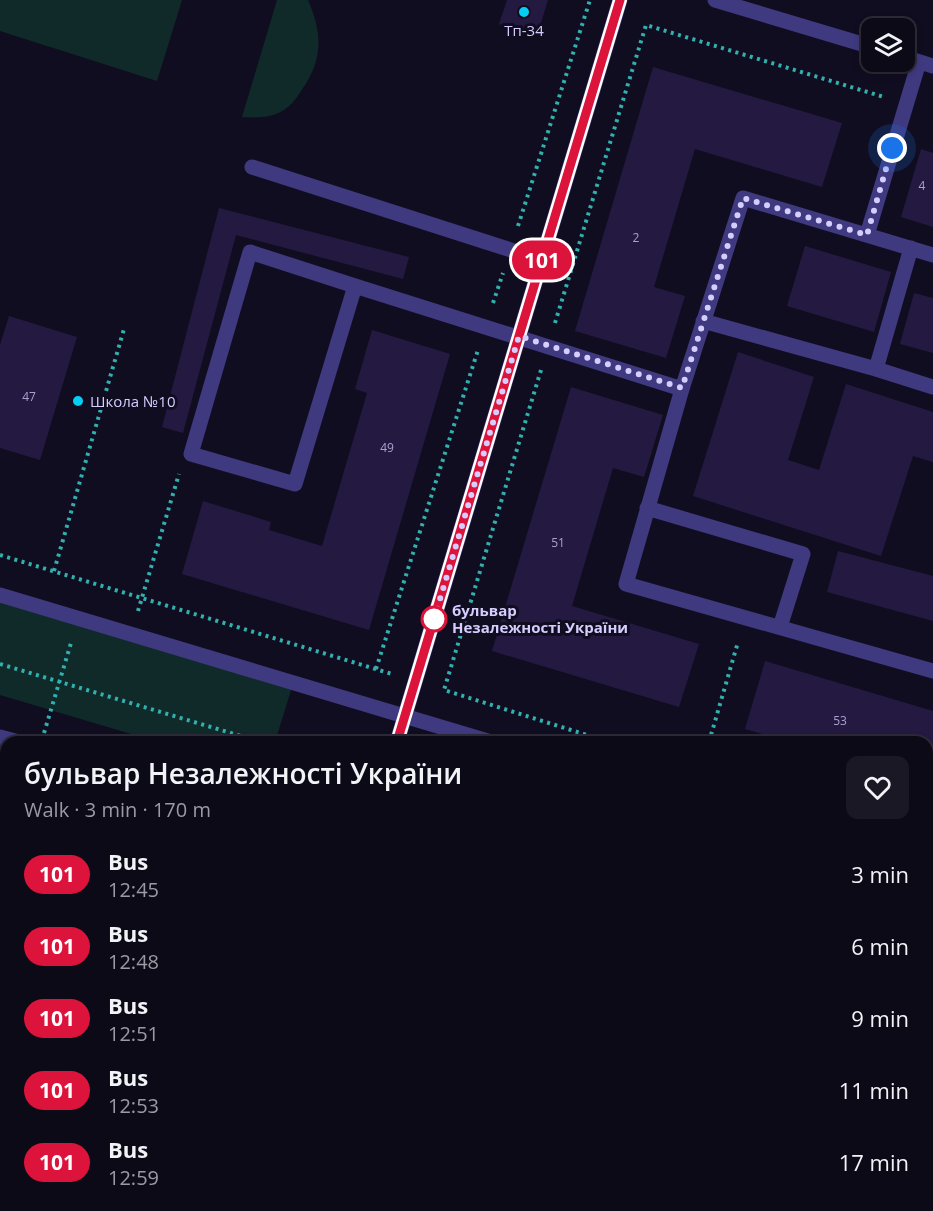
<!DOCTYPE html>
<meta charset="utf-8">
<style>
:root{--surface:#0d0a18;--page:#1b1825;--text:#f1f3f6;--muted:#9a9aa2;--line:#2d2b37}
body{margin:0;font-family:"Open Sans",sans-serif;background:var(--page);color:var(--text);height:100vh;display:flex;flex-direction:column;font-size:22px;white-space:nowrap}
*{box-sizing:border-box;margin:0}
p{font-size:20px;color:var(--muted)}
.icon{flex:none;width:33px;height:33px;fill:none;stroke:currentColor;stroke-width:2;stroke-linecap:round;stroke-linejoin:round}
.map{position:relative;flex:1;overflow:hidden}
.details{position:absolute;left:0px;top:736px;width:933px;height:476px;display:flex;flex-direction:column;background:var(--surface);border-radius:18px 18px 0 0;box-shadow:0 3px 9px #0003,0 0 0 2px var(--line)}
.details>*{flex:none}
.badge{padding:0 12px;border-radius:20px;font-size:21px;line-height:39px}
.tools{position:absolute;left:861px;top:18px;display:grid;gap:12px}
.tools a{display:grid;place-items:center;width:54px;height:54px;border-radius:12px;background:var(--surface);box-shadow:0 3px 9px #0003,0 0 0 2px var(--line);font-size:30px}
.you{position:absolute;width:30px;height:30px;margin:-15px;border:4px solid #fff;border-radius:50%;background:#1a73e8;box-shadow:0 0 0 9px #1a73e833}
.map>.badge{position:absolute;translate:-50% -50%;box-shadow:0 0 0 3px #fff}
.round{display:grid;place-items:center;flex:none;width:63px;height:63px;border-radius:12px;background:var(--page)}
.head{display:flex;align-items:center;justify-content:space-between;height:102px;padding:0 24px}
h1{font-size:28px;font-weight:600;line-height:45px}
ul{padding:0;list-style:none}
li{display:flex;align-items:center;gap:18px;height:72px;padding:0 24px}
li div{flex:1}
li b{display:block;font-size:22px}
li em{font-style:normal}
li .badge{min-width:66px;font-weight:700;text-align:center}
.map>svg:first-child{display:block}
.green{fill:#102a2a}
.building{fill:#241a41}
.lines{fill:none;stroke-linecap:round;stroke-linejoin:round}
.path{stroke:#30b0af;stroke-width:4;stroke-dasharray:3 4.5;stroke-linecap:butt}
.minor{stroke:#3f397f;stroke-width:15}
.line-casing{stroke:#fff;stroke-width:14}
.line{stroke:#dc143c;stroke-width:9}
.walk{stroke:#d5cdfe;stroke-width:6;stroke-dasharray:0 10.8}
.poi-dot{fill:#04cff3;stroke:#110d20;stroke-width:2}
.stop-dot{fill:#fff;stroke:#dc143c;stroke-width:3}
.labels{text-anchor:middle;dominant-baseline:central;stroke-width:6;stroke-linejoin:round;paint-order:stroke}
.number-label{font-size:12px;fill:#a9a0cf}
.poi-label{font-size:15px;fill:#d5cdfe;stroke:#110d20}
.stop-label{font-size:15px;font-weight:bold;fill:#d5cdfe;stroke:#110d20;text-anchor:start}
</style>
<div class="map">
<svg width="933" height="1211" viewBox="0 0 933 1211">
<rect width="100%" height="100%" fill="#110d20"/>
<!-- green -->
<path class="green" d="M0,0H182L157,81L0,31Z
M277,0H308C323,35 323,60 301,91C296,99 290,107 282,111C271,118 254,118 242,117Z
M0,600L292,687L275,742H158L0,695Z
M927,889L933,891V983L927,982Z"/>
<!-- building -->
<path class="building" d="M507,0H548L537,36L499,24Z
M653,67L842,123L822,187L695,149L654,287L685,296L666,358L575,331Z
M921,149L933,153V227L901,217Z
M219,208L409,257L403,279L236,235L183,433L162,427Z
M805,246L891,272L874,332L787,306Z
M914,293L933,298V353L900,344Z
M9,316L77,337L40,460L0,448V345Z
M372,330L450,354L369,630L182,574L203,501L271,522L269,530L322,546L367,393L355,389Z
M738,352L814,377L788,460L819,470L846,384L933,412V462L913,456L881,556L693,496Z
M571,387L663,415L644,477L613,468L572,606L699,644L679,707L492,651Z
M838,551L933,576V621L827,592Z
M765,661L933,711V786L927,784V742H789L745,729Z
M0,978L6,980V1064L0,1062Z
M927,1051L933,1053V1119L931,1126L927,1125Z
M6,1069V1143L0,1141V1078L2,1079Z
M0,1174L6,1176V1206H28L27,1211H0Z
M106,1206H191L189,1211H104Z
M706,1206H892L907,1210L721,1211Z"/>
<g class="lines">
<!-- path -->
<path class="path" d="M518,226L590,0
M493,303L503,273
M555,323L646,25L884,97
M541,370L444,690L609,742
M0,555L392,674
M54,571L124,329
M138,611L179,474
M0,664L261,742
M376,669L478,350
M44,733L71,643
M709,742L738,642
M927,843L933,845
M927,944L933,946
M222,1211L224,1206"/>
<!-- minor -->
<path class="minor" d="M715,0L872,47
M904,57L933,66
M252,167L542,260
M867,235L919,62
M355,286L250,252L191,454L295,484L355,286L682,389L743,198L933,255
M703,321L876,369L911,248
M876,369L933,387
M682,389L626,584L933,671
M647,508L803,554L780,627
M0,595L491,742
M0,737L19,742
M397,742L620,0
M927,873L933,875
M0,932L6,934
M927,1014L933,1016
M0,1160L6,1162
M927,1193L933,1195
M532,1206L549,1211
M76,1211L78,1206
M257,1211L258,1206
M445,1211L447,1206"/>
</g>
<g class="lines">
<!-- line casing -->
<g class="line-casing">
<path id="line" d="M397,742L620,0"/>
</g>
<!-- line -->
<use href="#line" class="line"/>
<!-- walk -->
<path class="walk" d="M434,619L519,336L682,388L743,198L867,235L892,148"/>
</g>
<!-- markers -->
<g class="poi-dot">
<circle cx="524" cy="12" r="6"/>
<circle cx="78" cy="401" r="6"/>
</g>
<circle class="stop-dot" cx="434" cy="619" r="12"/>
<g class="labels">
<!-- number labels -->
<g class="number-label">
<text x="922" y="185">4</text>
<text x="636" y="237">2</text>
<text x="29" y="396">47</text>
<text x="387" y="447">49</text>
<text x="558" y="542">51</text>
<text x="840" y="720">53</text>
</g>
<!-- poi labels -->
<g class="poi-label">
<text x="524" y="30">Тп-34</text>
<text x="90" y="401" text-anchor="start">Школа №10</text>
</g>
<!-- stop labels -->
<g class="stop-label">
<text x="452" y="610">бульвар<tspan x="452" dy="17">Незалежності України</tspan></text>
</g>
</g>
</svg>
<div class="tools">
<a><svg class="icon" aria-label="layers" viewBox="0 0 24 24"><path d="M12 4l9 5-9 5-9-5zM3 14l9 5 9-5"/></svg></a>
</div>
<div class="you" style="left:892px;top:148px"></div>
<b class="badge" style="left:542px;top:260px;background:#dc143c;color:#fff">101</b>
<section class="details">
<div class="head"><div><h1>бульвар Незалежності України</h1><p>Walk · 3 min · 170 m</p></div><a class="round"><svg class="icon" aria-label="heart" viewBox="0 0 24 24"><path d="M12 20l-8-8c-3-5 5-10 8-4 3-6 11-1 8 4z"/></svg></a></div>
<ul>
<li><span class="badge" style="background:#dc143c;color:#fff">101</span><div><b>Bus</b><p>12:45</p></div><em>3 min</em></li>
<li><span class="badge" style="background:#dc143c;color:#fff">101</span><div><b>Bus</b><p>12:48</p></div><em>6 min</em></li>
<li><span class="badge" style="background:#dc143c;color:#fff">101</span><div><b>Bus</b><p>12:51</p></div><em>9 min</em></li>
<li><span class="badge" style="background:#dc143c;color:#fff">101</span><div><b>Bus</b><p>12:53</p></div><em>11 min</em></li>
<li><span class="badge" style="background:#dc143c;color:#fff">101</span><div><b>Bus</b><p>12:59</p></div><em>17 min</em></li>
</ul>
</section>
</div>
